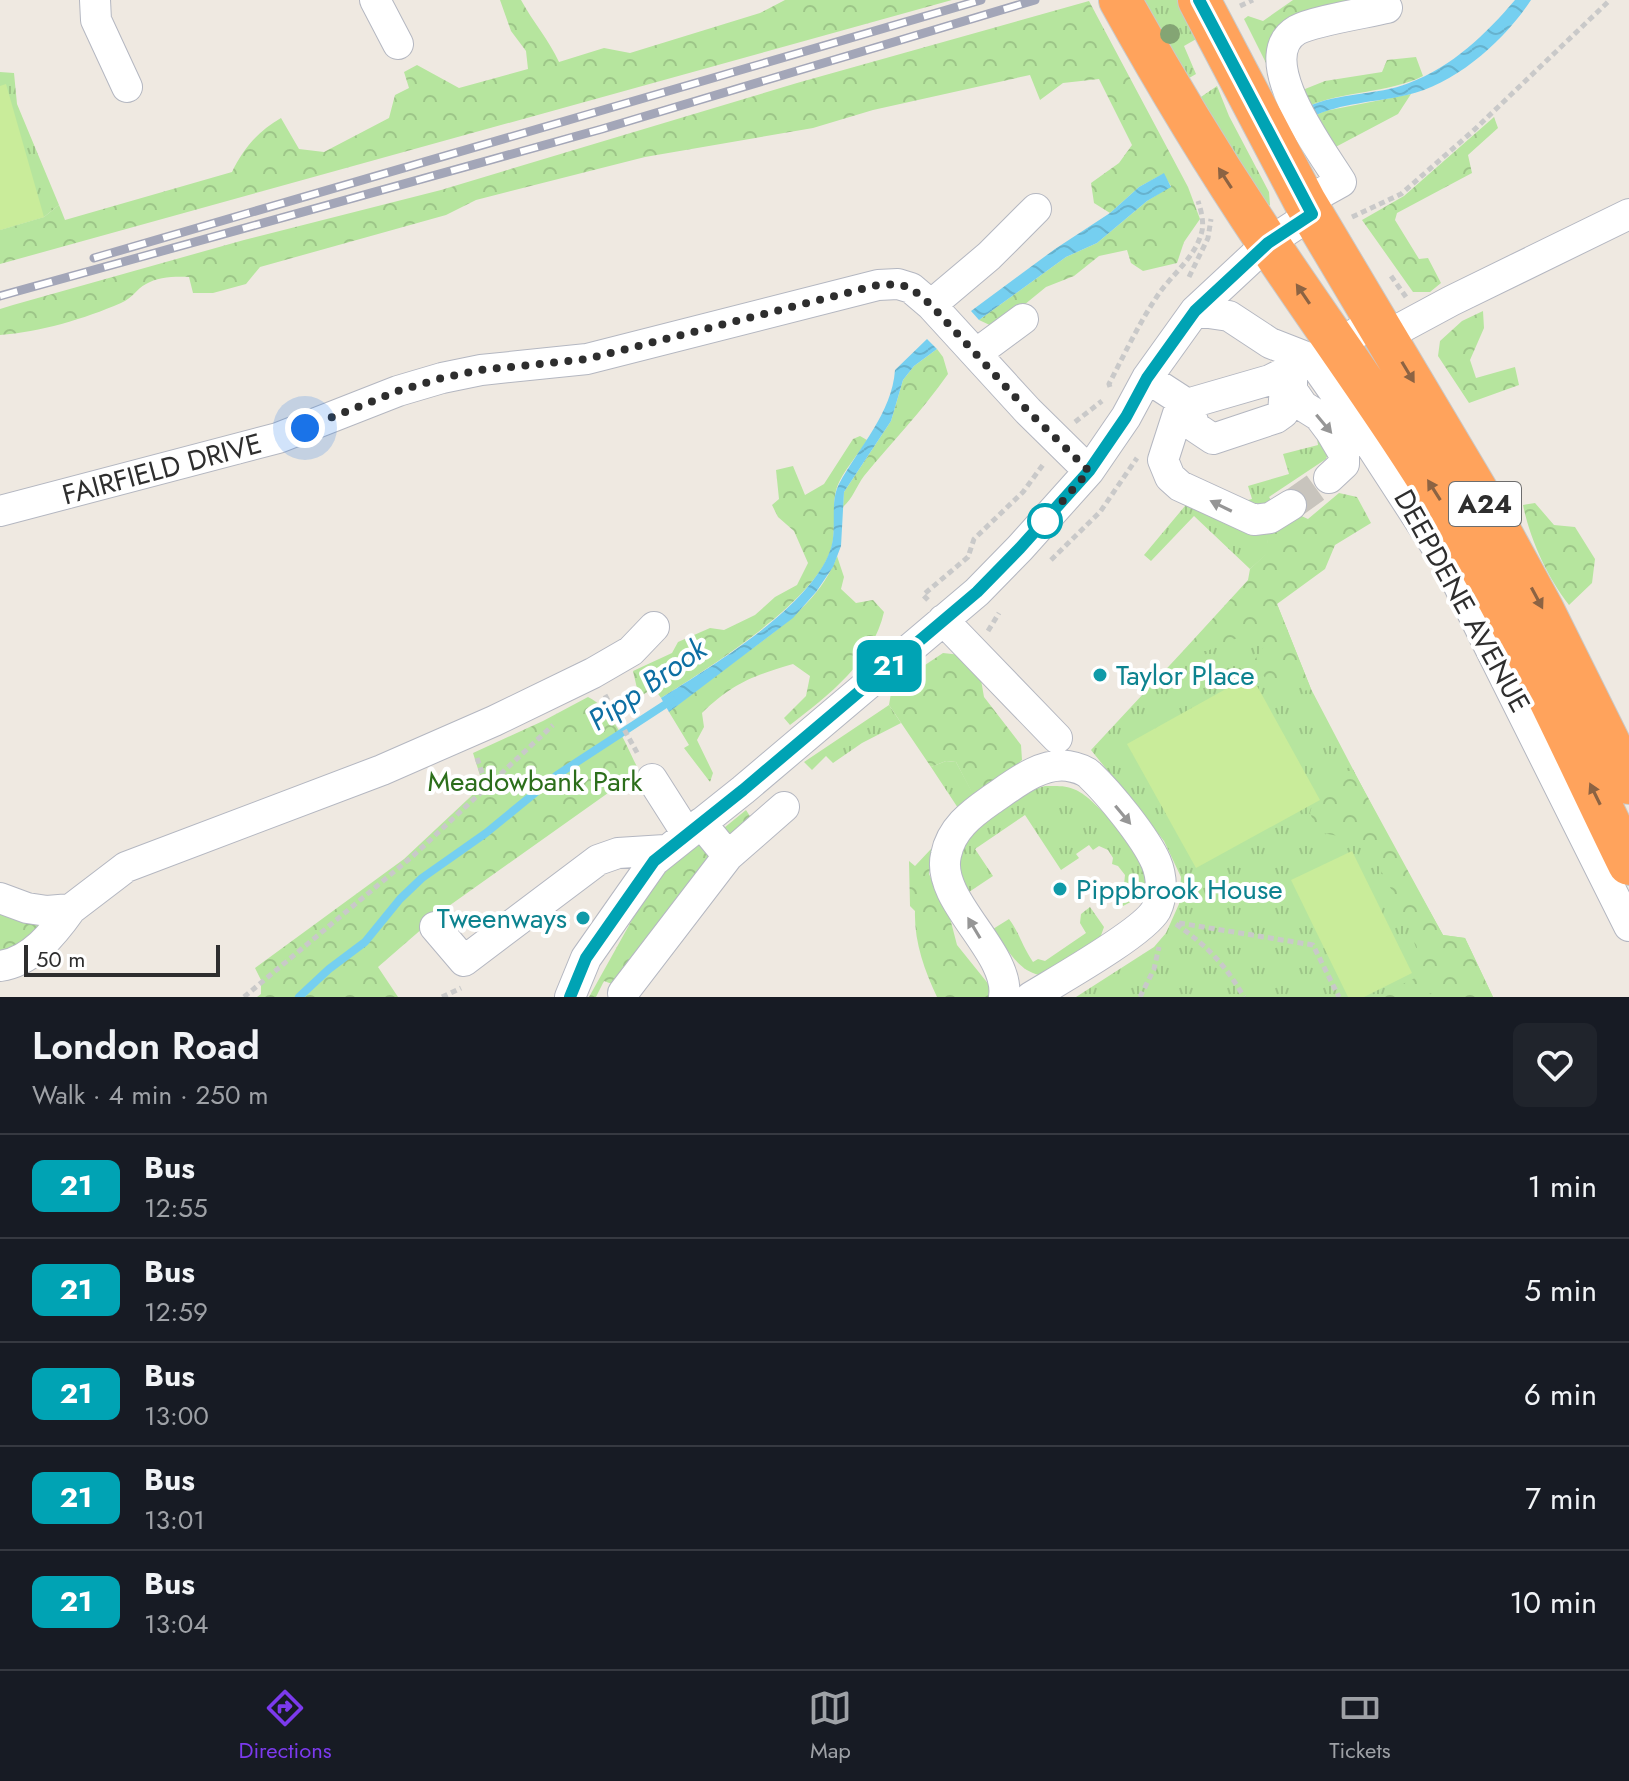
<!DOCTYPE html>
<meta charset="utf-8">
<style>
:root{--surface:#171b24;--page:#20242c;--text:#f1f3f6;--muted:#9ea1a6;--line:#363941;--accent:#7c3aed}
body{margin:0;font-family:Jost,sans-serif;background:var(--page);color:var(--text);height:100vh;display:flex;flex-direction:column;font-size:30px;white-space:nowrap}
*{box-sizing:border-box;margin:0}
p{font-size:26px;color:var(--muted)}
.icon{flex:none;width:44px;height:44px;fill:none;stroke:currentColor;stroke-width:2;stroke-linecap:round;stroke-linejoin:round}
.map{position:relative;height:997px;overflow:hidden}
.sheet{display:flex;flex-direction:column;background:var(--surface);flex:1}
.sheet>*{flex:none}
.badge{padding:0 16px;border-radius:12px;font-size:28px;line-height:52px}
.scale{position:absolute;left:24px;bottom:20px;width:196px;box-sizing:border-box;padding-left:8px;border:4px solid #2e2e2e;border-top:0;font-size:22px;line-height:28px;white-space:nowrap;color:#2e2e2e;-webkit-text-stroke:6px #fff;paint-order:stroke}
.you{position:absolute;width:40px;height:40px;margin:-20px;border:6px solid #fff;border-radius:50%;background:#1a73e8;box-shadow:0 0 0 12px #1a73e833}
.map>.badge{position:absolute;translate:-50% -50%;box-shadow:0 0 0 4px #fff}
.round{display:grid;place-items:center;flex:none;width:84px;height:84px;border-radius:12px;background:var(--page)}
.overview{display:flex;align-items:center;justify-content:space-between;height:136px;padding:0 32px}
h1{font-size:38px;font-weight:600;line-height:60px}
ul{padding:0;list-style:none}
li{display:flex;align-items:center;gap:24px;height:104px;padding:0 32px;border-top:2px solid var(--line)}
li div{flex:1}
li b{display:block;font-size:30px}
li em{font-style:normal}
li .badge{min-width:88px;font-weight:700;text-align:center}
.tabs{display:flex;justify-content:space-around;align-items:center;height:112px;border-top:2px solid var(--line);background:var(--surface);font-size:22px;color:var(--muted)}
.tabs a{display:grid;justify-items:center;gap:4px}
.tabs .current{color:var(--accent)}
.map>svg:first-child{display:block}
.grass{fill:url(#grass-tufts)}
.forest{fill:url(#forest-crowns)}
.pitch{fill:#c9ec9a}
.water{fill:url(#water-waves)}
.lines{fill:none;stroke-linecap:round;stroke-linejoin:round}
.stream{stroke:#75cff0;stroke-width:8}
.minor-tunnel{stroke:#c8c4bd;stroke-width:30;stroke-dasharray:30 15;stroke-linecap:butt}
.minor-casing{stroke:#b4b7c1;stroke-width:32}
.highway-casing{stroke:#c9c9c9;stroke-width:44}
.path{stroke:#c9c9c9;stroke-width:5;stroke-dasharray:6 4;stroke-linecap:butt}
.minor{stroke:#fff;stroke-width:30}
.highway{stroke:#ffa35c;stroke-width:42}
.rail-casing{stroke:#a3a6b8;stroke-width:9}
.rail{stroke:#fff;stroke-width:6;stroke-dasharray:18;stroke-linecap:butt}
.tree{fill:#84a574}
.oneway{fill:#8c6343}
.oneway2{fill:#969696}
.line-casing{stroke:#fff;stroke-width:18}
.line{stroke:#00a3b4;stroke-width:12}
.walk{stroke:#2e2e2e;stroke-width:8;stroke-dasharray:0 14.4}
.stop-dot{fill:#fff;stroke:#00a3b4;stroke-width:4}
.culture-dot{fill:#0f9aa8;stroke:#fff;stroke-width:3}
.labels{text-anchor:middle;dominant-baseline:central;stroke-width:8;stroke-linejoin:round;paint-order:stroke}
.shield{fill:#fff;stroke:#6d6d6d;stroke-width:2}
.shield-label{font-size:26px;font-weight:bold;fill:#2e2e2e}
.street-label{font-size:28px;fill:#2e2e2e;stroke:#fff}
.culture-label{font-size:28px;fill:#0d838f;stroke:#fff;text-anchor:start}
.park-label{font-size:28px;fill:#2c6e1b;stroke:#fff}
.water-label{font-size:30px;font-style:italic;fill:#0d6fa3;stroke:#fff}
</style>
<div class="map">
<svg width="1629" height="997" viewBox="0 0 1629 997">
<defs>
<pattern id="grass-tufts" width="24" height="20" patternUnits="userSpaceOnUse" patternTransform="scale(2)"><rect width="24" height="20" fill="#b6e59e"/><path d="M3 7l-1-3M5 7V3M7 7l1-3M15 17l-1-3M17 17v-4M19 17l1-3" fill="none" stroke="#9dc588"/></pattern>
<pattern id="forest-crowns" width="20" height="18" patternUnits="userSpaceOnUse" patternTransform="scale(2)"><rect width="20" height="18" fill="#b6e59e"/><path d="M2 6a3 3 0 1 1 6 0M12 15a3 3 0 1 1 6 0" fill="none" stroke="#9dc588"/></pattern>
<pattern id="water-waves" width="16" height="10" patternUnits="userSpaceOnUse" patternTransform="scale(2)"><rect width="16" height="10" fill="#75cff0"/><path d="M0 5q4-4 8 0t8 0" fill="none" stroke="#66b2ce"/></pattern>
</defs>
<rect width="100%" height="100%" fill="#efe9e1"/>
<!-- grass -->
<path class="grass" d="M1141,0H1181L1198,38L1184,46L1196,74L1184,81Z
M0,72L14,73L17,104L59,205L44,217L0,230Z
M1217,86L1229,116L1269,192L1270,205L1265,208L1195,101Z
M1315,425L1330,449L1326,459L1269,497L1275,506L1237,503L1252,499L1248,486L1289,474L1283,454L1318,445Z
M1190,500L1266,527L1269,552L1250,569L1194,516L1151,561L1144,555Z
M1277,604L1311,689L1392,844L1443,935L1465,938L1493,997H1076L1154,947L1166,933L1179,904L1181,877L1164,841L1091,750L1183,651Z
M889,705L901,723L862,743L833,763L826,756L812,770L804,762Z
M946,761L956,762L971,790L982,792L958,808L931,767Z
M1045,786C1056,786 1066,785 1076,790C1096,799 1140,851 1145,872C1147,881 1145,888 1142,896L1123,906L1112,893L1124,885L1125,875L1118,866L1112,864L1113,858L1108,850L1099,846L1093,850L1089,845L1076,854L1079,858L1061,870L1025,815L975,849L993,876L969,892C962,880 954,863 961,850C972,825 1019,793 1045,786Z
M1090,907L1104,927L1098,944L1039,975C1017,970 1006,947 993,929L1009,919C1020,934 1022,946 1033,962L1038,959L1045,961L1086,933L1080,923L1081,914Z"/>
<!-- forest -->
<path class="forest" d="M500,0H521C533,22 549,40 559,62L604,48L630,53L760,13L785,0H952L0,264V230L44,217L59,205L65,220L232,172C243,149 258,131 281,118L299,149L324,152L389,118L395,95L409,88L404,72L417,65L459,88L528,69L526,51L511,31Z
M1293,0H1377L1310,19L1271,73L1244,19L1248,16L1263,21Z
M1089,1L1188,187L1200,219L1184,242L1177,263L1143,271L1131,263L1127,250L1099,256L1074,276L1046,287L996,328L979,320L1066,257L1097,243L1147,201L1171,186L1163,174L1139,187L1110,213L1094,203L1091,183L1119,163L1132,145L1099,79L1063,83L1040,100L1030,75L873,110L813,128L645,157L476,200L446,215L260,267L246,284L213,293H193L189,277C176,276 157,277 146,284C136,289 134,297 121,303C84,319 40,332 0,335V309L13,305L244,240L441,190L797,83Z
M1416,57L1423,76C1387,94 1344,90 1307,107L1300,91L1325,81L1382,72L1387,60Z
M1411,94L1398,114L1328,151L1312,117L1325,111Z
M1494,117L1498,128L1468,155L1472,173L1397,213L1395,220L1419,259L1428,258L1441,283L1430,292H1413L1362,220L1404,196Z
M1483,311L1484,328L1470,360L1476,378L1515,367L1519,385L1469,403L1438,356L1440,341L1462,321Z
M937,349L943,357L948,374C923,410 892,442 864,476C856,487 853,498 843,507L844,492L891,421L903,380L914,366Z
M860,436L867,440C858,455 843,471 837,487C831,506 837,530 831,549C815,602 707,669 661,698L654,688L639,697L633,671L672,653L678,642L710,628L724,630L755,615L775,597L797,585L808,563L794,531L778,517L772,505L779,499L776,470L793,466L805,495L824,484L853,439Z
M1339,493L1357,497L1371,523L1335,545L1325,569L1277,604L1311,689L1304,691L1289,674L1270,684L1253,662L1265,645L1249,633L1207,651H1183L1248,580L1250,569L1268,552L1266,527L1297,514L1308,519Z
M1535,503L1554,525L1575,527L1595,559L1592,583L1569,605C1547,577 1530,539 1523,505Z
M837,556L844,577L841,589L856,603L873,600L884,612C873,661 828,696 790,725L784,718L806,696L810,676L793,664C753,676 733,683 702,713L704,727L697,740L713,773L710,782L684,748L689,745L669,712C690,695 712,678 734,662C772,633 820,604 837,556Z
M943,653L970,656L980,674L984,697L1021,745L1022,760L986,793L971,791L956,762L946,761L931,767L889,705L892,687Z
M588,697C613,709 627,747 639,771L446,908L378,967L398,997H257L261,994V980L255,968L404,859L483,785L473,753L543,721Z
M1353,770L1443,935L1465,938L1493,997H1444L1438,991L1419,997H1377L1419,976L1422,964L1402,909L1368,847L1353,839L1318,832L1310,813L1320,777Z
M746,810L753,821L612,984L604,981L596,997H589L642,902L682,850L719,832Z
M931,849L934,854L929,874L950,918L957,945L990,986L988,997H937C924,969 914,941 915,911L910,906L909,861L915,866Z
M0,911L42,926L39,939L0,956Z"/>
<!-- pitch -->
<path class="pitch" d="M6,84L44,217L0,230V86Z
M1251,675L1320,800L1196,868L1127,744Z
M1352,851L1412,973L1364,997H1348L1291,880Z"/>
<!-- water -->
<path class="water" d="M1515,0H1531C1505,40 1455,85 1407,95C1376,102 1340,103 1312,117L1307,107C1339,92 1376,96 1409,83C1452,67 1486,34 1515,0Z
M1164,173L1171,187L1147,201L1097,243L1066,257L979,320L971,311L1055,249L1110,213L1139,187Z
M927,339L937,349L914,366L903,380L891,421L844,492L841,546L833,567L816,592L793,618L669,712L661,698C712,666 809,608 830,551C838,530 829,503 839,484C859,447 892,413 895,370Z"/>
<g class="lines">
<!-- stream -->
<path class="stream" d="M299,997L329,969L365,942L400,899L422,878L486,833L557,775L672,700"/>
<!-- minor-tunnel -->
<path class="minor-tunnel" d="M1291,505L1329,478"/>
<!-- minor casing -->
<g class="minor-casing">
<path id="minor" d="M95,0L96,20L127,87
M375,0L398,44
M1305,202L1341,182C1322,151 1250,57 1297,30C1313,21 1366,13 1387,8
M931,305L989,256L1036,209
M1195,311L1229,316L1270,343L1311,359L1358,426L1449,566L1629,926
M1386,336L1451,301L1629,214
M977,353L1023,319
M1292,371V390L1303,406L1319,416L1331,432L1344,454V464L1329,478
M1147,378L1187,404L1270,380L1338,346L1376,319
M1182,401L1163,460L1170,477L1180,486L1254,520L1270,518L1291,505
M1187,404L1195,427L1213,439L1276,418L1283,413L1285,387
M0,511L278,438L398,391L442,378L481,370L587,359L878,285L898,284L911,288L931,305L1028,411L1089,471
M943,620L1057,738
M652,779L687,834
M728,856L784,807
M0,898L27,908L47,911L71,909L126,867L382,770L494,721L593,673L631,651L654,627
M435,927L464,961L598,860L618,853L665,850
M0,966C31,962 54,933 71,909
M623,993L728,856L701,823
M570,997L586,958L654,861L743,790L977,592L1020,548L1089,471L1126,417L1147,378L1195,311L1268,243L1312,214
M1004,997C1011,952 935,901 946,855C951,829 971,814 991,800C1012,786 1040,762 1068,766C1074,767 1085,770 1090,775C1110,794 1145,837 1156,862C1162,876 1163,896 1156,910C1143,933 1057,981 1031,997"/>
</g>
<!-- highway casing -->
<g class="highway-casing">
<path id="highway" d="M1120,0C1166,83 1215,164 1268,243C1334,342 1405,437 1465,540C1527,644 1576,756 1629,864
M1199,0L1305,202L1490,513L1543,610L1629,783"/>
</g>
<!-- path -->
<path class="path" d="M1240,6L1253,0
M1352,217L1401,194L1473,131L1610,0
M1391,276L1406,297
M1189,277L1208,238L1211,219
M1110,387L1109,384C1125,353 1140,321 1160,292C1174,273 1196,256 1202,231C1204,222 1201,210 1198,201
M1075,422L1102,401
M1051,560L1100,512L1137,458
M928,600L923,595L968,557L974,539L1023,492L1045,462
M988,631L999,613
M605,695L639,756
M477,758L487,787
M1179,923L1313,945L1339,997
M1176,924C1208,947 1224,963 1244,997
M244,997L414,855L553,725
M442,997L461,988
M1140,997L1154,969L1159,947"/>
<!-- minor -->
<use href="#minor" class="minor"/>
<!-- highway -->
<use href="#highway" class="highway"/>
<!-- rail casing -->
<g class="rail-casing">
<path id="rail" d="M94,258L981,0
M0,296L602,129L1035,0"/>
</g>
<!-- rail -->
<use href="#rail" class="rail"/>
</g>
<!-- trees -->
<circle class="tree" cx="1170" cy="34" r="10"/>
<!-- one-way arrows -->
<defs><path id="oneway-solid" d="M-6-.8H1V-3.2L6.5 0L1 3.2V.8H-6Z" transform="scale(2)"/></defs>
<g class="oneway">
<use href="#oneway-solid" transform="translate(1225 178) rotate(-123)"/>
<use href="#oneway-solid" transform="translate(1303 294) rotate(-124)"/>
<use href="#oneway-solid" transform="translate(1408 372) rotate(59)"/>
<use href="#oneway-solid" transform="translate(1434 490) rotate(-122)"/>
<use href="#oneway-solid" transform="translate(1537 598) rotate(62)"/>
<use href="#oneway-solid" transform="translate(1595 794) rotate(-116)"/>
</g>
<g class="oneway2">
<use href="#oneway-solid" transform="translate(1324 424) rotate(50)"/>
<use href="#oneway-solid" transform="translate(1221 506) rotate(-154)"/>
<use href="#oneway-solid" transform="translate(1123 815) rotate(50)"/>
<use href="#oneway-solid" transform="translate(974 928) rotate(-121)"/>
</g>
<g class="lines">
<!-- line casing -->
<g class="line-casing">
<path id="line" d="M570,997L586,958L654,861L743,790L977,592L1020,548L1089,471L1126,417L1147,378L1195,311L1268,243L1312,214L1199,0"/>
</g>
<!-- line -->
<use href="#line" class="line"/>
<!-- walk -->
<path class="walk" d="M305,428L398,391L442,378L481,370L587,359L878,285L898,284L911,288L931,305L1028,411L1089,471L1038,529L1045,521"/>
</g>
<!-- markers -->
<circle class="stop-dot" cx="1045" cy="521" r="16"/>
<g class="culture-dot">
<circle cx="1100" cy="675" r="8"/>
<circle cx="1060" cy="889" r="8"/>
<circle cx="583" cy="918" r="8"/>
</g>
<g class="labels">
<!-- shield labels -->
<rect class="shield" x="1449" y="482" width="72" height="44" rx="6"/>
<g class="shield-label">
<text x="1485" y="504">A24</text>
</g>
<!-- street labels -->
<g class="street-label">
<text transform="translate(162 469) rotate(-15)">FAIRFIELD DRIVE</text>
<text transform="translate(1462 601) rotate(61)">DEEPDENE AVENUE</text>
</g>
<!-- culture labels -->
<g class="culture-label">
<text x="1116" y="675">Taylor Place</text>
<text x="1076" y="889">Pippbrook House</text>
<text x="567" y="918" text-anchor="end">Tweenways</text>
</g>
<!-- park labels -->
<g class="park-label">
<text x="535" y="781">Meadowbank Park</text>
</g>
<!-- water labels -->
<g class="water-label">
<text transform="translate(647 684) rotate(-35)">Pipp Brook</text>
</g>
</g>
</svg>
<div class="scale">50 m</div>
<div class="you" style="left:305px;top:428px"></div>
<b class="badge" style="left:889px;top:666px;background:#00a3b4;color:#fff">21</b>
</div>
<section class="sheet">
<div class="overview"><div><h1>London Road</h1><p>Walk · 4 min · 250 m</p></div><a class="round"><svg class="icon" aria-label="heart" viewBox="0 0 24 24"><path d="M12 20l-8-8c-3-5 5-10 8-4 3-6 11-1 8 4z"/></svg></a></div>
<ul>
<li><span class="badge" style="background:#00a3b4;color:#fff">21</span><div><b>Bus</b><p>12:55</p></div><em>1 min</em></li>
<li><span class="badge" style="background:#00a3b4;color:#fff">21</span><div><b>Bus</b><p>12:59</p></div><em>5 min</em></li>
<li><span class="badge" style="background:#00a3b4;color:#fff">21</span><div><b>Bus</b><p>13:00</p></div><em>6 min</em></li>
<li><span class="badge" style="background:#00a3b4;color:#fff">21</span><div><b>Bus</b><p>13:01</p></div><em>7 min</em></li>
<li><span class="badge" style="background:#00a3b4;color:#fff">21</span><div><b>Bus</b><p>13:04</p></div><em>10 min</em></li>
</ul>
</section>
<nav class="tabs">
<a class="current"><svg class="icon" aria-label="directions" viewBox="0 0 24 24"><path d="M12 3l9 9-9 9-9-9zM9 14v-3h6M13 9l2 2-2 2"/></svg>Directions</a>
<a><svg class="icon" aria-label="map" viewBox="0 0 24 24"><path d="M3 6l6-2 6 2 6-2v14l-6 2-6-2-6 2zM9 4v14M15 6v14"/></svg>Map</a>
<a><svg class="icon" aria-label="tickets" viewBox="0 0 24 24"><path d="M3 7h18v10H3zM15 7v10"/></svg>Tickets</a>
</nav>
